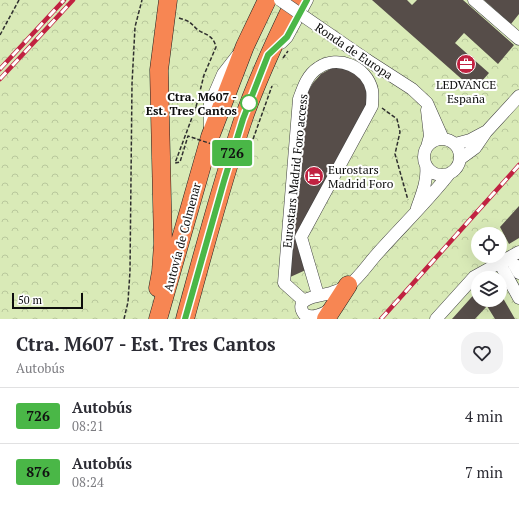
<!DOCTYPE html>
<html lang="es">
<meta charset="utf-8">
<style>
:root{--surface:#fff;--page:#f2f2f3;--text:#2b2b33;--muted:#7c7c81;--line:#e1e1e2}
body{margin:0;font-family:"PT Serif",serif;background:var(--page);color:var(--text);height:100vh;display:flex;flex-direction:column;font-size:15px;white-space:nowrap}
*{box-sizing:border-box;margin:0}
p{font-size:13px;color:var(--muted)}
.icon{flex:none;width:22px;height:22px;fill:none;stroke:currentColor;stroke-width:2;stroke-linecap:round;stroke-linejoin:round}
.map{position:relative;height:319px;overflow:hidden}
.side{display:flex;flex-direction:column;background:var(--surface);flex:1}
.side>*{flex:none}
.badge{padding:0 8px;border-radius:3px;font-size:14px;line-height:26px}
.fabs{position:absolute;left:471px;top:227px;display:grid;gap:8px}
.fabs a{display:grid;place-items:center;width:36px;height:36px;border-radius:50%;background:var(--surface);box-shadow:0 4px 16px #0002;font-size:20px}
.scale{position:absolute;left:12px;bottom:10px;width:71px;box-sizing:border-box;padding-left:4px;border:2px solid #0d0d0d;border-top:0;font-size:11px;line-height:14px;white-space:nowrap;color:#0d0d0d;-webkit-text-stroke:3px #fff;paint-order:stroke}
.map>.badge{position:absolute;translate:-50% -50%;box-shadow:0 0 0 2px #fff}
.round{display:grid;place-items:center;flex:none;width:42px;height:42px;border-radius:16px;background:var(--page)}
.head{display:flex;align-items:center;justify-content:space-between;height:68px;padding:0 16px}
h1{font-size:19px;font-weight:700;line-height:30px}
ul{padding:0;list-style:none}
li{display:flex;align-items:center;gap:12px;height:56px;padding:0 16px;border-top:1px solid var(--line)}
li div{flex:1}
li b{display:block;font-size:15px}
li em{font-style:normal}
li .badge{min-width:44px;font-weight:700;text-align:center}
.map>svg:first-child{display:block}
.park{fill:url(#park-crowns);fill-rule:evenodd}
.building{fill:#564d49}
.lines{fill:none;stroke-linecap:round;stroke-linejoin:round}
.minor-casing{stroke:#404040;stroke-width:13}
.highway-casing{stroke:#1e1e1e;stroke-width:19}
.path{stroke:#2f2f2f;stroke-width:1.5;stroke-dasharray:4 2;stroke-linecap:butt}
.minor{stroke:#fff;stroke-width:12}
.highway{stroke:#f78653;stroke-width:18}
.rail-casing{stroke:#c12241;stroke-width:4.5}
.rail{stroke:#fff;stroke-width:3;stroke-dasharray:9;stroke-linecap:butt}
.minor-bridge-casing{stroke:#404040;stroke-width:13;stroke-linecap:butt}
.path-bridge{stroke:#2f2f2f;stroke-width:1.5;stroke-dasharray:4 2;stroke-linecap:butt}
.minor-bridge{stroke:#fff;stroke-width:12}
.line-casing{stroke:#fff;stroke-width:9}
.line{stroke:#4ab747;stroke-width:6}
.stop-dot{fill:#fff;stroke:#4ab747;stroke-width:2}
.labels{text-anchor:middle;dominant-baseline:central;stroke-width:4;stroke-linejoin:round;paint-order:stroke}
.street-label{font-size:12px;fill:#0d0d0d;stroke:#fff}
.poi-label{font-size:12px;fill:#0d0d0d;stroke:#fff}
.stop-label{font-size:12px;font-weight:bold;fill:#0d0d0d;stroke:#fff;text-anchor:end}
</style>
<div class="map">
<svg width="519" height="319" viewBox="0 0 519 319">
<defs>
<pattern id="park-crowns" width="20" height="18" patternUnits="userSpaceOnUse"><rect width="20" height="18" fill="#d9eab7"/><path d="M2 6a3 3 0 1 1 6 0M12 15a3 3 0 1 1 6 0" fill="none" stroke="#b9c89c"/></pattern>
</defs>
<rect width="100%" height="100%" fill="#fff9ee"/>
<!-- park -->
<path class="park" d="M0,0H519V319H0ZM478,234H500V256H478ZM478,278H500V300H478Z"/>
<!-- building -->
<path class="building" d="M372,0H407L412,5L417,0H463L514,45L498,64L464,33L455,43L489,73L474,90Z
M484,0H519V14L511,24Z
M332,68H346L356,73L364,81L369,103L298,236L308,269L288,278L304,103L307,93L313,83L321,74Z
M519,206V238L509,244L500,227Z
M478,290V300H500V293L515,319H495L487,306L475,319H452Z"/>
<g class="lines">
<!-- minor casing -->
<g class="minor-casing">
<path id="minor" d="M474,0L519,39
M281,43L287,37L307,0
M367,60L412,89L427,103L443,139
M210,127V104L223,74L237,56
M424 157a18 18 0 1 1 36 0a18 18 0 1 1-36 0Z
M455,144L470,140L485,132
M427,147L430,136L427,110
M460,159L475,148L486,132L519,96
M417,208C422,194 428,180 426,165
M510,257L519,273
M499,262L519,298
M304,301L284,283L299,99C303,88 307,75 318,68C338,54 367,67 372,90C373,95 372,101 372,106L301,237L318,295
M330,309C323,315 311,319 304,314C292,297 322,296 331,293C336,291 343,289 348,286C359,278 368,264 377,254C401,227 427,202 449,174
M436,319L474,277L519,252"/>
</g>
<!-- highway casing -->
<g class="highway-casing">
<path id="highway" d="M158,288L161,272L163,244L159,70L168,0
M158,319L210,137L245,46L267,0
M185,319C203,253 221,185 243,120C257,79 276,39 295,0
M326,319L348,285"/>
</g>
<!-- path -->
<path class="path" d="M179,18C192,22 189,22 198,30C206,35 213,35 216,47L204,75L196,107
M0,35L19,0
M283,58L288,51
M382,108L397,119L400,132L395,154L408,200
M247,156L272,86
M124,319L128,302L130,271L132,84L135,27L142,0"/>
<!-- minor -->
<use href="#minor" class="minor"/>
<!-- highway -->
<use href="#highway" class="highway"/>
<!-- rail casing -->
<g class="rail-casing">
<path id="rail" d="M0,69L64,0
M0,79L73,0
M381,319L519,165"/>
</g>
<!-- rail -->
<use href="#rail" class="rail"/>
<!-- minor-bridge casing -->
<g class="minor-bridge-casing">
<path id="minor-bridge" d="M280,0L367,60"/>
</g>
<!-- path-bridge -->
<path class="path-bridge" d="M196,107L175,163L180,162L188,136L247,156"/>
<!-- minor-bridge -->
<use href="#minor-bridge" class="minor-bridge"/>
</g>
<g class="lines">
<!-- line casing -->
<g class="line-casing">
<path id="line" d="M185,319L224,181L243,119L268,55L287,37L307,0"/>
</g>
<!-- line -->
<use href="#line" class="line"/>
</g>
<!-- icons -->
<defs>
<g id="office-disc" transform="scale(1)"><circle r="9.5" fill="#c12241" stroke="#fff"/><path d="M-6-3h4V-5.5h4V-3h4V5H-6ZM-1-4.5V-3h2v-1.5ZM-6 0V1H6V0Z" fill="#fff"/></g>
<g id="hotel-disc" transform="scale(1)"><circle r="9.5" fill="#c12241" stroke="#fff"/><path d="M-6-4.5h1.5V1H6V5H4.5V3h-9V5H-6ZM-4 0a1.8 1.8 0 1 1 3.6 0ZM.5 0V-2.5h3Q6-2.5 6 0Z" fill="#fff"/></g>
</defs>
<g fill-rule="evenodd">
<use href="#office-disc" x="466" y="64"/>
<use href="#hotel-disc" x="314" y="176"/>
</g>
<!-- markers -->
<circle class="stop-dot" cx="249" cy="103" r="8"/>
<g class="labels">
<!-- street labels -->
<g class="street-label">
<text transform="translate(354 51) rotate(34)">Ronda de Europa</text>
<text transform="translate(295 171) rotate(-84)">Eurostars Madrid Foro access</text>
<text transform="translate(182 237) rotate(-75)">Autovía de Colmenar</text>
</g>
<!-- poi labels -->
<g class="poi-label">
<text x="466" y="84">LEDVANCE<tspan x="466" dy="14">España</tspan></text>
<text x="328" y="169" text-anchor="start">Eurostars<tspan x="328" dy="14">Madrid Foro</tspan></text>
</g>
<!-- stop labels -->
<g class="stop-label">
<text x="237" y="96">Ctra. M607 -<tspan x="237" dy="14">Est. Tres Cantos</tspan></text>
</g>
</g>
</svg>
<div class="fabs">
<a><svg class="icon" aria-label="locate" viewBox="0 0 24 24"><circle cx="12" cy="12" r="6"/><path d="M12 2v4M12 18v4M2 12h4M18 12h4"/></svg></a>
<a><svg class="icon" aria-label="layers" viewBox="0 0 24 24"><path d="M12 4l9 5-9 5-9-5zM3 14l9 5 9-5"/></svg></a>
</div>
<div class="scale">50 m</div>
<b class="badge" style="left:232px;top:153px;background:#4ab747;color:#111">726</b>
</div>
<section class="side">
<div class="head"><div><h1>Ctra. M607 - Est. Tres Cantos</h1><p>Autobús</p></div><a class="round"><svg class="icon" aria-label="heart" viewBox="0 0 24 24"><path d="M12 20l-8-8c-3-5 5-10 8-4 3-6 11-1 8 4z"/></svg></a></div>
<ul>
<li><span class="badge" style="background:#4ab747;color:#111">726</span><div><b>Autobús</b><p>08:21</p></div><em>4 min</em></li>
<li><span class="badge" style="background:#4ab747;color:#111">876</span><div><b>Autobús</b><p>08:24</p></div><em>7 min</em></li>
</ul>
</section>
